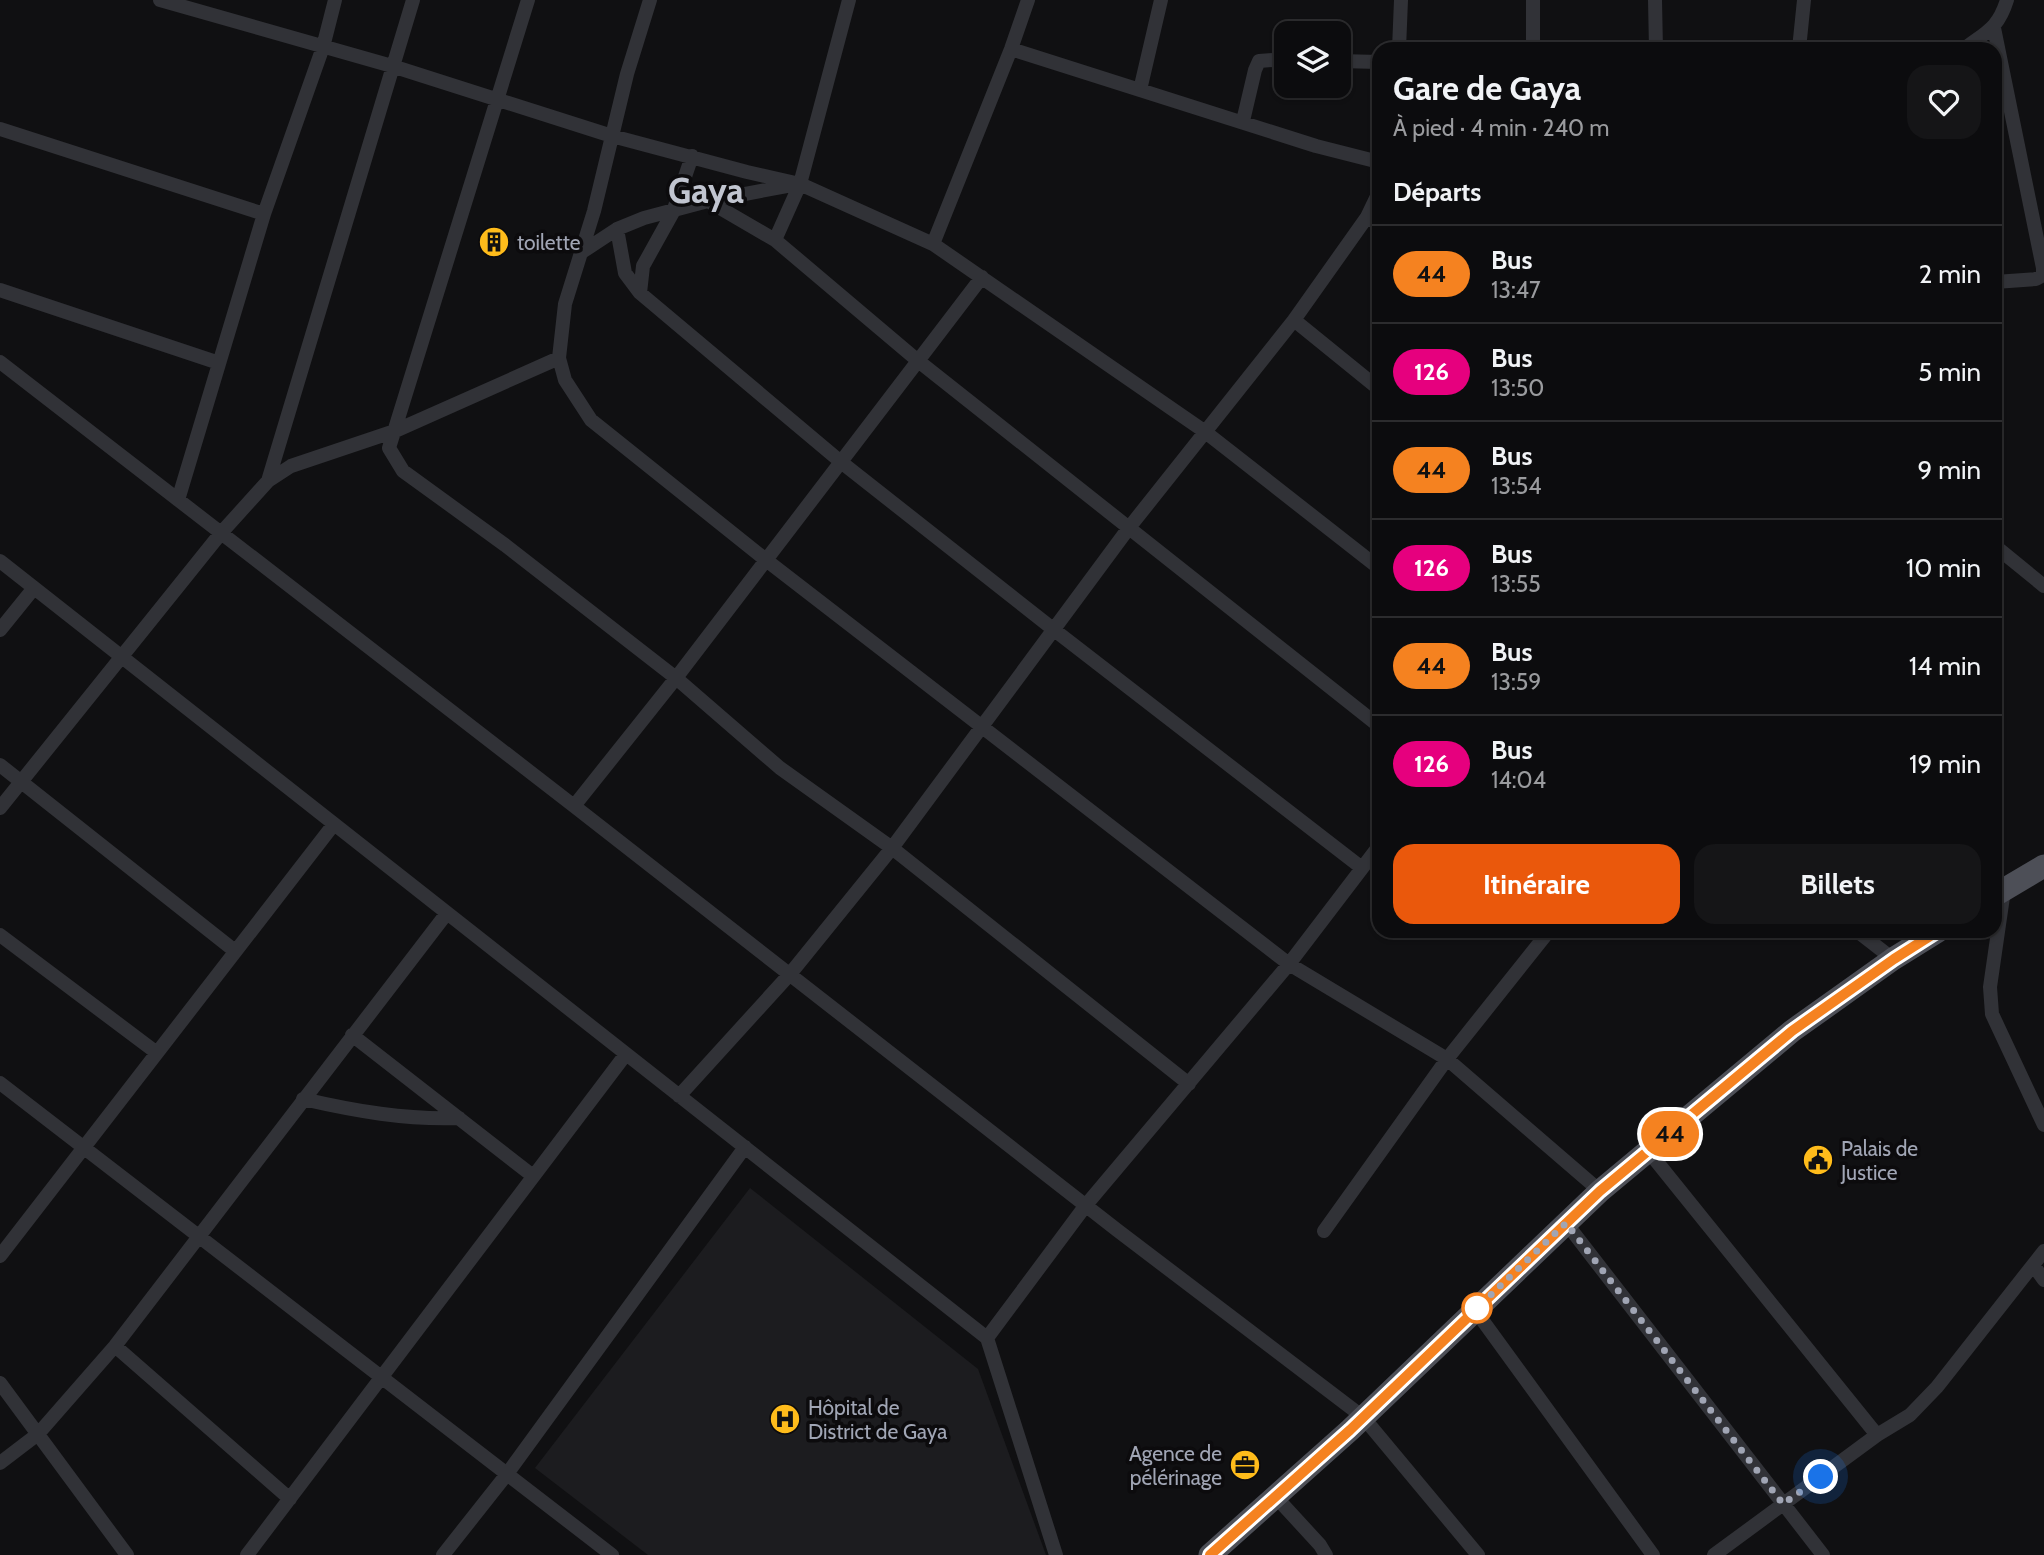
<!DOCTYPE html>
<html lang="fr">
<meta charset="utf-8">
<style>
:root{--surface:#0c0c0e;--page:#151517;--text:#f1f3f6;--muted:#9a9b9e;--line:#2c2c2e;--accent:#ea580c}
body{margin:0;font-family:Cabin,sans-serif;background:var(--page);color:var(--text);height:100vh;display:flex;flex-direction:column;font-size:26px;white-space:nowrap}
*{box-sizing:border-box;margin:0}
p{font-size:23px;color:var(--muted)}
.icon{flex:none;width:38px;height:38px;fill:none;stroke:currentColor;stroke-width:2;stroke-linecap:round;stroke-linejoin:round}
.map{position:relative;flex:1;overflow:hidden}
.sheet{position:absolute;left:1372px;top:42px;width:630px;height:896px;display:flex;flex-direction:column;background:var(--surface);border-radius:21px;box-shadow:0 2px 5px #0004,0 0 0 2px var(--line)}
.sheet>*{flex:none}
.badge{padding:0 14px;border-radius:23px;font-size:24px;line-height:46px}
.controls{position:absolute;left:1274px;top:21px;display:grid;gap:14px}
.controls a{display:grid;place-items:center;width:77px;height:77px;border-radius:14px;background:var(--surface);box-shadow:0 2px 5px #0004,0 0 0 2px var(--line);font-size:35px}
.you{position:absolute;width:35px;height:35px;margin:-18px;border:5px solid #fff;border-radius:50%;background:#1a73e8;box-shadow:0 0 0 10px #1a73e833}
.map>.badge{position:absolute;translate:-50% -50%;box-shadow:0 0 0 4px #fff}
h2{padding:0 21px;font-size:26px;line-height:63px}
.round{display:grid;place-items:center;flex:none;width:74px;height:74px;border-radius:21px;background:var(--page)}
.overview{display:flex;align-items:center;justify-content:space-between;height:119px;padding:0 21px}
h1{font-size:33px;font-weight:700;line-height:52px}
.primary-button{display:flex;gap:14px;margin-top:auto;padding:14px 21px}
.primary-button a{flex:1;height:80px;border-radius:21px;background:var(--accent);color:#fff;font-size:28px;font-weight:700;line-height:80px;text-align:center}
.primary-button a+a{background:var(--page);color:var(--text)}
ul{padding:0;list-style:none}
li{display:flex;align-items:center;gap:21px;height:98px;padding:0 21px;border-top:2px solid var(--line)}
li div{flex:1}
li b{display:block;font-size:26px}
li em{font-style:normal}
li .badge{min-width:77px;font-weight:700;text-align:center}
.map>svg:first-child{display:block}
.built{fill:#1c1c1f}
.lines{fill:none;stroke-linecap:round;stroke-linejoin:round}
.street{stroke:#313237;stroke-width:14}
.primary{stroke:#4d4f57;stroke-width:23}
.line-casing{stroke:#fff;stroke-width:16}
.line{stroke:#f58220;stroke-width:10}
.walk{stroke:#a0a5b4;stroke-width:7;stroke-dasharray:0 12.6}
.stop-dot{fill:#fff;stroke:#f58220;stroke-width:3.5}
.labels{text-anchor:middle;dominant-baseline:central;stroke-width:7;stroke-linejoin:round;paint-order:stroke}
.poi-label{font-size:21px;fill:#a0a5b4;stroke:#0c0b0d;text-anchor:start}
.town-label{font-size:35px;font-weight:bold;fill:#c1c5d0;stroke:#0c0b0d}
</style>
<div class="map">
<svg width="2044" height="1555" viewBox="0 0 2044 1555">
<rect width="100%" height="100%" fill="#101012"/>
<!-- built -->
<path class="built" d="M750,1188L978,1369L1046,1555H648L535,1468Z"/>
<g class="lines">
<!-- street -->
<path class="street" d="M160,0L392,66L612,136L747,172L800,184L933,244L1204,431L1379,568
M528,0L389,448L403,471L505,545L676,678L780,768L892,848L1189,1084
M650,0L627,74L594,211L565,304L559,358L565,380L591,420L766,560L1289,964L1447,1059L1600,1191
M1533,0V49
M1655,0L1656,49
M1994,28L2043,268V275L2036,279L1995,282
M1011,49L1316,146L1379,162
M1399,49L1401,0
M1799,49L1804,0
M1964,49C1986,32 1998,29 2007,0
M1339,61L1379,62
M1140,90L1161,0
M1243,121L1255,70L1259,61L1286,59
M0,129L264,214
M1379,192L1367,217L1379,224
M708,201L775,240L917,360L1379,726
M617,229L625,273L640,293L841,462L1053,629L1362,868
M775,240L800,184L849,0
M933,244L1011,49L1028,0
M582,252L617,229L644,218L708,201L792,185
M0,290L219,363
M640,293L643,266L673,212L692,156
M1294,320L1379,389
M0,362L574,806L1117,1230L1363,1417L1478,1555
M268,481L413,0
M178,500L264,214L323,47L335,0
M1995,546L2044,586
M0,561L987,1338L1056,1555
M0,630L34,588
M0,765L235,951
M574,806L676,678L982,277
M0,808L221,533L268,481L291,466L395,431L559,358
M2004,890L1990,987L1992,1014L2044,1125
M1857,931L1893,959
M0,935L157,1053
M352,1035L533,1176
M0,1083L612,1555
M679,1096L790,974L892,848L1128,529L1294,320L1367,217
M303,1099C355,1111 406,1120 459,1118
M1649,1152L1877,1435
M1566,1223L1823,1555
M1324,1231L1447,1059L1549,931
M0,1256L334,824
M2034,1266L2044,1280
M1475,1310L1653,1555
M987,1338L1086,1205L1289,964L1379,846
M115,1346L290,1499
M0,1383L127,1555
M0,1463L38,1434L115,1346L447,913
M1275,1496L1320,1545L1326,1555
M247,1555L626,1054
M443,1555L507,1474L745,1147
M1714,1555L1877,1435L1910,1415L1937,1387L2044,1251"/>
<!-- primary -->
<path class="primary" d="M1995,895L2044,866
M1210,1555L1350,1430L1600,1191L1792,1031L1893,959L1938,931"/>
</g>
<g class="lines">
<!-- line casing -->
<g class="line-casing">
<path id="line" d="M1210,1555L1350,1430L1600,1191L1792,1031L1894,959L1938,931"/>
</g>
<!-- line -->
<use href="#line" class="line"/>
<!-- walk -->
<path class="walk" d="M1477,1308L1475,1310L1566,1223L1783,1504L1821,1477"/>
</g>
<!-- icons -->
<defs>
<g id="building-disc" transform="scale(1.575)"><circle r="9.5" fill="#ffbc1b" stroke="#0c0b0d"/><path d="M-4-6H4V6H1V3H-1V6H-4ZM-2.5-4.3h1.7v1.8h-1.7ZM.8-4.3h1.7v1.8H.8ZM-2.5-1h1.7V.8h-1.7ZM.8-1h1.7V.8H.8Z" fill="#111"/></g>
<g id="civic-disc" transform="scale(1.575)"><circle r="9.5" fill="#ffbc1b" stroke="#0c0b0d"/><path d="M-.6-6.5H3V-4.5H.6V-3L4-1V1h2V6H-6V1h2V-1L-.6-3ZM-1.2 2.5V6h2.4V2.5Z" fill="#111"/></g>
<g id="hospital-disc" transform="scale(1.575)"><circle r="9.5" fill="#ffbc1b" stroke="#0c0b0d"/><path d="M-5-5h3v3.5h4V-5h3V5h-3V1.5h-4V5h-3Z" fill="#111"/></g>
<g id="office-disc" transform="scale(1.575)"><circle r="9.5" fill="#ffbc1b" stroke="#0c0b0d"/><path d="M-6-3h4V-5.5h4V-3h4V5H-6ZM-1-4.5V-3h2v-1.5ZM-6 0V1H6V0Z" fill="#111"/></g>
</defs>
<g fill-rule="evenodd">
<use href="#building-disc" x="494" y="242"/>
<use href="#civic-disc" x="1818" y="1160"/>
<use href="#hospital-disc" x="785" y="1419"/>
<use href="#office-disc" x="1245" y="1465"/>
</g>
<!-- markers -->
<circle class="stop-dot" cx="1477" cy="1308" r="14"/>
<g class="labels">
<!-- poi labels -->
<g class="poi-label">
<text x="517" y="242">toilette</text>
<text x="1841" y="1148">Palais de<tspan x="1841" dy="24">Justice</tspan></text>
<text x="808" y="1407">Hôpital de<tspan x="808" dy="24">District de Gaya</tspan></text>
<text x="1222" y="1453" text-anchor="end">Agence de<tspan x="1222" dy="24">pélérinage</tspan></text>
</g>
<!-- town labels -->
<g class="town-label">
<text x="706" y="190">Gaya</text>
</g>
</g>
</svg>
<div class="controls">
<a><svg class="icon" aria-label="layers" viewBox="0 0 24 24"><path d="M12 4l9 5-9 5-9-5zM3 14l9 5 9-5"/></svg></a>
</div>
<div class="you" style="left:1821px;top:1477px"></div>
<b class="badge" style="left:1670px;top:1134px;background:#f58220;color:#111">44</b>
<section class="sheet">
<div class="overview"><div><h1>Gare de Gaya</h1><p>À pied · 4 min · 240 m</p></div><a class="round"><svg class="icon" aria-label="heart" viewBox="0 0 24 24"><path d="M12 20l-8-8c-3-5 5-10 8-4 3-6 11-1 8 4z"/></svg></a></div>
<h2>Départs</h2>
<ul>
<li><span class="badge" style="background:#f58220;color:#111">44</span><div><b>Bus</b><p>13:47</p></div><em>2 min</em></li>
<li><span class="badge" style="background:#e6007e;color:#fff">126</span><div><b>Bus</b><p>13:50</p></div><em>5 min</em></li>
<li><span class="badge" style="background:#f58220;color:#111">44</span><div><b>Bus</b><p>13:54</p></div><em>9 min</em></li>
<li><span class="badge" style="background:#e6007e;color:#fff">126</span><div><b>Bus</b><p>13:55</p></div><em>10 min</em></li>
<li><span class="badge" style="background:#f58220;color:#111">44</span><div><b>Bus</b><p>13:59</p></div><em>14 min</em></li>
<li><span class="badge" style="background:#e6007e;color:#fff">126</span><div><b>Bus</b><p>14:04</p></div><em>19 min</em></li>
</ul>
<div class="primary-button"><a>Itinéraire</a><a>Billets</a></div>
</section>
</div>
